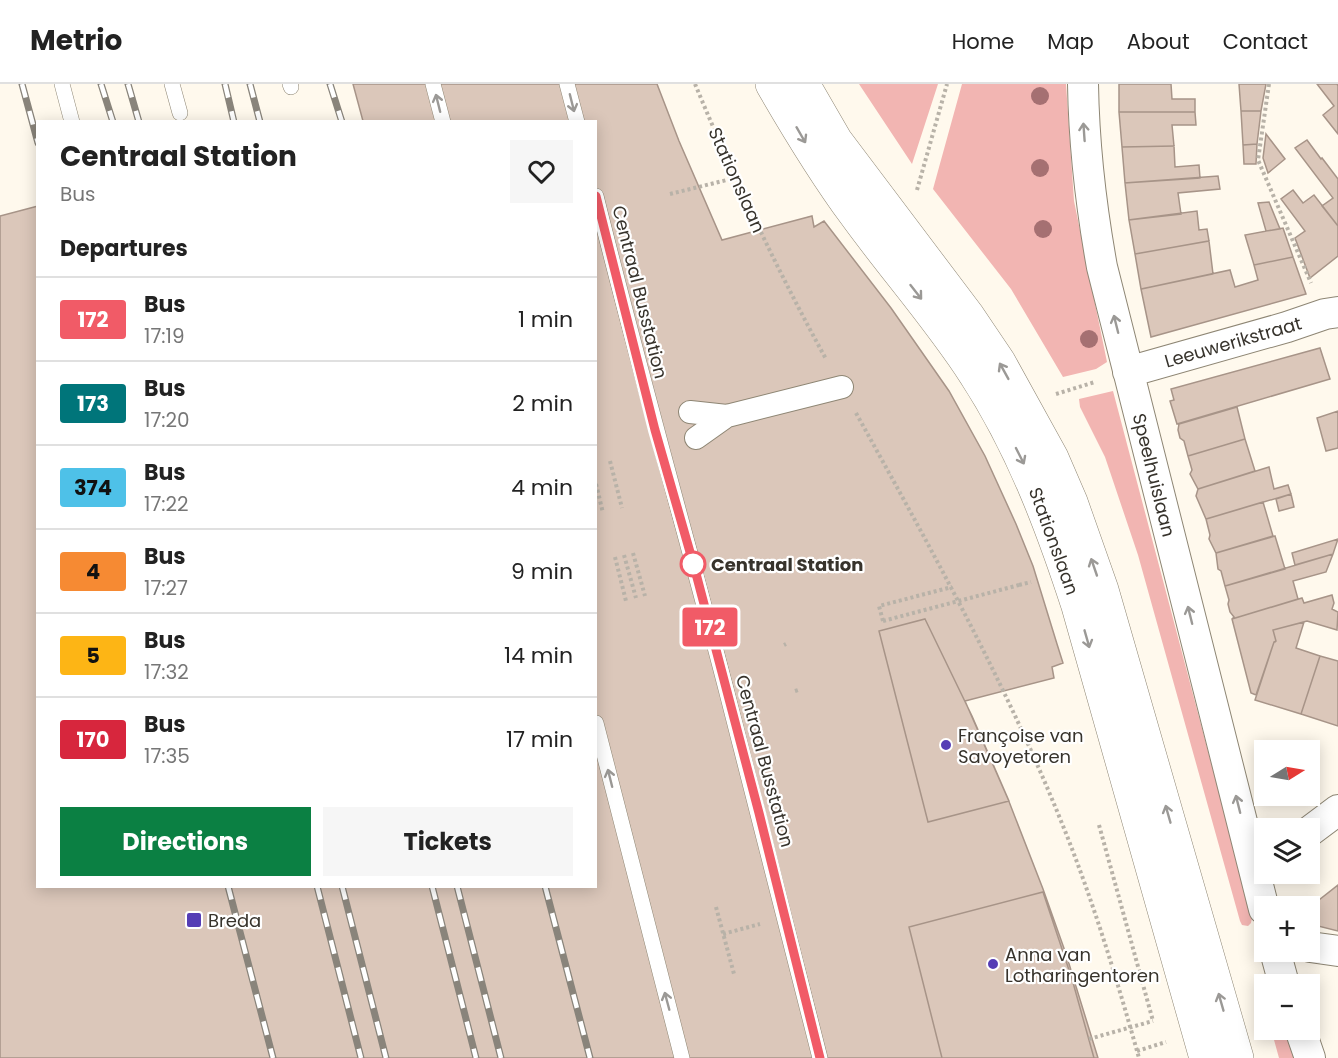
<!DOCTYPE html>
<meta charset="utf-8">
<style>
:root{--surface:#fff;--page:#f6f6f6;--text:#222;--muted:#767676;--line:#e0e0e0;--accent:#0b8043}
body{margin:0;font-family:Poppins,sans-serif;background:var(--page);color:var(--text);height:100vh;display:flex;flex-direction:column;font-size:22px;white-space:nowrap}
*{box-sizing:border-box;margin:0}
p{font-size:20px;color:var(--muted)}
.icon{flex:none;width:33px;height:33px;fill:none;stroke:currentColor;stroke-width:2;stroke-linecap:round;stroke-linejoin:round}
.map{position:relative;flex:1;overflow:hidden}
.side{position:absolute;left:36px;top:36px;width:561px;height:768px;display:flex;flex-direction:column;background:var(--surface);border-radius:0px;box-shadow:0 3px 15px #0003}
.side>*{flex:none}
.badge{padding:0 12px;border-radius:4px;font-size:21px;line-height:39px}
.needle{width:39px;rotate:79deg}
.controls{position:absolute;left:1254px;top:656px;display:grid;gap:12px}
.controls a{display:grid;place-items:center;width:66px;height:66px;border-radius:0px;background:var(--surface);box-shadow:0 3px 15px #0003;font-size:30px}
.map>.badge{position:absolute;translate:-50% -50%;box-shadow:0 0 0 3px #fff}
h2{padding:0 24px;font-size:22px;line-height:54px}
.round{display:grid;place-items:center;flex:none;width:63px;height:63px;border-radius:0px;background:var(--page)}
.headline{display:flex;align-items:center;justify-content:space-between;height:102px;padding:0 24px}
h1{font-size:28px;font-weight:700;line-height:45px}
.action{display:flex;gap:12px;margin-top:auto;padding:12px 24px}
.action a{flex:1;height:69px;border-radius:0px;background:var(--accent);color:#fff;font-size:24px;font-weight:700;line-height:69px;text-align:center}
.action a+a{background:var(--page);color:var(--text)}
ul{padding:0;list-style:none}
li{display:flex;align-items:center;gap:18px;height:84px;padding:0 24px;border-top:2px solid var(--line)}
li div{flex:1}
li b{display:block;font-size:22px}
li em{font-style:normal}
li .badge{min-width:66px;font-weight:700;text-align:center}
header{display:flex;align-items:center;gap:36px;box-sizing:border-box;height:84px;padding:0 30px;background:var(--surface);border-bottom:2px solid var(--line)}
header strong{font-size:28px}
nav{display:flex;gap:33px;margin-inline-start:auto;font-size:21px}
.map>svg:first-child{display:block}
.green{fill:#f2b5b2}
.building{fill:#dbc7ba;stroke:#a79488;stroke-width:1.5}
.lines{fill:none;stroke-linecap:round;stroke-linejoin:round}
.service-casing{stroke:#8e8674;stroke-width:16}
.pedestrian-casing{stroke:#8e8674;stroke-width:24}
.minor-casing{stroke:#8e8674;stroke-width:32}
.secondary-casing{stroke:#8e8674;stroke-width:34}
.path{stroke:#b8b2a8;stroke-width:4;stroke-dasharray:3 3;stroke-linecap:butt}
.service{stroke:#fff;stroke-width:15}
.pedestrian{stroke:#fff;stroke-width:22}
.minor{stroke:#fff;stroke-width:30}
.secondary{stroke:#fff;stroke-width:33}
.rail-casing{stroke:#89847b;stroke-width:7}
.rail{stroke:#fff;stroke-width:4.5;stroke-dasharray:14;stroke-linecap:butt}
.path-bridge{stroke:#b8b2a8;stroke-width:4;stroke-dasharray:3 3;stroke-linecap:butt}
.tree{fill:#a57072}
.oneway{stroke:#9b9996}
.line-casing{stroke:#fff;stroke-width:14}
.line{stroke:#f15b67;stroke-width:9}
.stop-dot{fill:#fff;stroke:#f15b67;stroke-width:3}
.poi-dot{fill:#553db5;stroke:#fff;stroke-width:2}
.labels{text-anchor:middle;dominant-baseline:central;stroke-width:4.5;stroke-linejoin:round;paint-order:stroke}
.street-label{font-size:18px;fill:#37332c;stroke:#fff}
.stop-label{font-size:18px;font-weight:bold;fill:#37332c;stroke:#fff;text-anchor:start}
.poi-label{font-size:18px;fill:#37332c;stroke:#fff;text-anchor:start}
</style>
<header>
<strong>Metrio</strong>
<nav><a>Home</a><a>Map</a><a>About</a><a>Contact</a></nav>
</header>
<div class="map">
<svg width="1338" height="974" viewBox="0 0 1338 974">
<rect width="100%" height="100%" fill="#fff9ed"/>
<!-- green -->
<path class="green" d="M859,0H938L912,80Z
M962,0H1066L1074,117L1107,278L1096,285L1063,293L1011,205L933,105Z
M1113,307L1252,834L1251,839L1248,842L1242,841L1240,837L1138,471L1105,373L1080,323L1079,315Z
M1271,945H1286L1296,974H1279Z"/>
<!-- building -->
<path class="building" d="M353,0H657L679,57L722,156L812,132L814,143L824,137L891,224L949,307L985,372L1016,440L1033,482L1057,560L1063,579L1052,583L1054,594L965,617L1008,715L1043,805L1066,870L1098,974H0V132L38,122V802H596V38H361L363,37Z
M1119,0H1171L1172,15H1195V28H1119Z
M1239,0H1266L1261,27H1241Z
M1317,0H1337L1338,2V50L1323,31L1334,22Z
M1241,27H1261L1257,60L1243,61Z
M1119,28H1195L1196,41H1172L1174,62L1122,63Z
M1266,50L1285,75L1268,89L1263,74Z
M1307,56L1321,75L1322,74L1338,95V142L1322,122L1333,114L1295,64Z
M1257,60L1256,80H1244L1243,61Z
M1174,62L1175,83L1199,81L1200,94L1125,99L1122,63Z
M1218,92L1220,105L1178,109L1181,130L1129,136L1125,99Z
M1293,106L1303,119L1314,111L1338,142V172L1310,194L1295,154L1305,147L1281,115Z
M1269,118L1280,145L1266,147L1258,119Z
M1197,127L1199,146L1207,145L1209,157L1135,170L1129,136Z
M1283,144L1293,173L1254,181L1245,151Z
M1209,157L1213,190L1141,205L1135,170Z
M1293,173L1306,210L1151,253L1141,205L1230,186L1235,203L1258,196L1254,181Z
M1320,264L1330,295L1177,340L1170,317L1174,316L1171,305Z
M1237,323L1245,355L1188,372L1184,357L1180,354L1178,346L1179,340Z
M1338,327V364L1326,367L1317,334Z
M1245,355L1255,387L1198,405L1190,390L1192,386L1188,372Z
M1269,383L1274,405L1288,401L1291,410L1206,435L1196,412L1198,405Z
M1291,410L1294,423L1279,427L1276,415Z
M1263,418L1273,452L1216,469L1209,455L1210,451L1206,435Z
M1275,452L1285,485L1225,502L1221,487L1218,485L1216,469Z
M1338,455L1333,470L1295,481L1292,469Z
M1333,470L1326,488L1293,497L1298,515L1232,535L1234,533L1230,528L1228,520L1229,516L1225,502Z
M1332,511L1334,519L1332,525L1338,528L1337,546L1307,537L1273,546L1276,557L1274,558L1256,611L1251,609L1232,535L1302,514L1304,519Z
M925,535L972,632L1009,717L928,738L879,547Z
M1304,538L1296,564L1320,572L1301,630L1255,616L1274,558H1275L1276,557L1273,546Z
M1320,572L1338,577V642L1301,630Z
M1338,801V847L1310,840V823Z
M1043,808L1072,895L1094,974H942L909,843Z"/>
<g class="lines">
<!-- service casing -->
<g class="service-casing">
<path id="service" d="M62,0L72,38
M172,0L180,29
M290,0L291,3
M433,0L443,38
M567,0L577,38
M596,112C637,278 684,443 727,609C759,730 789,852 820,974
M596,639L682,974"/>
</g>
<!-- pedestrian casing -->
<g class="pedestrian-casing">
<path id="pedestrian" d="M690,328L727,332L842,303
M696,354L727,332"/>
</g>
<!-- minor casing -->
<g class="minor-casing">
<path id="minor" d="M1083,0C1084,62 1091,122 1102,183L1264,825
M1128,288L1287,243L1325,230L1338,228
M1310,747L1338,726
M1310,863L1338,867
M1275,867L1284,900
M1300,945L1310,974"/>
</g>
<!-- secondary casing -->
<g class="secondary-casing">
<path id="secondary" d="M772,0C798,45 824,88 855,130C894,184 939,234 975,290C1022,362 1052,442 1078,522L1206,974
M803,0L836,57L968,232L999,278L1052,374L1071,418L1102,506L1237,974"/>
</g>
<!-- path -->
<path class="path" d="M695,0C734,94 777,186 826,275
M1269,0L1258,76L1311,199
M917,106L947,0
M670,110L735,94
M1056,310L1095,298
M856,329C929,461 1002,592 1059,732C1091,810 1116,892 1139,974
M610,377L622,424
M596,400L603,429
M633,469L645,512
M624,471L636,514
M615,473L626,517
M1019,501L1031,498
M883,537L879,522L952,503
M784,561L786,560
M795,607L798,606
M1099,741L1153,937
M716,823L734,890
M723,850L760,840
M1089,955L1153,937
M1137,967L1166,958"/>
<!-- service -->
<use href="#service" class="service"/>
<!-- pedestrian -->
<use href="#pedestrian" class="pedestrian"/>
<!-- minor -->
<use href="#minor" class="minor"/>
<!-- secondary -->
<use href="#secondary" class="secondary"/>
<!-- rail casing -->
<g class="rail-casing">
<path id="rail" d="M22,0L38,59
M101,0L113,38
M128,0L139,38
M225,0L234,38
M250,0L260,38
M330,0L342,38
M228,802L273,974
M317,802L361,974
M342,802L386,974
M432,802L476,974
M457,802L501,974
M545,802L590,974"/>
</g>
<!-- rail -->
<use href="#rail" class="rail"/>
<!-- path-bridge -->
<path class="path-bridge" d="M883,537L1019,501"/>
</g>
<!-- trees -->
<g class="tree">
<circle cx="1040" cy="12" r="9"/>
<circle cx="1040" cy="84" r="9"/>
<circle cx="1043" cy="145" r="9"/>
<circle cx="1089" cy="255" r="9"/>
</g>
<!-- one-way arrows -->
<defs><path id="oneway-shaft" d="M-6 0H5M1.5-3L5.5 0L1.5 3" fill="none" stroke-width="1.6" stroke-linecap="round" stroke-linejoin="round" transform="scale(1.5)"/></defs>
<g class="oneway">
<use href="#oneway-shaft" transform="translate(438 19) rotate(-104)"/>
<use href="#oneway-shaft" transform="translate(572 19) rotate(76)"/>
<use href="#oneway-shaft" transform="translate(1084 48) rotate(-94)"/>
<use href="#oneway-shaft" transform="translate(801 51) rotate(60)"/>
<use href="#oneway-shaft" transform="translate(916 208) rotate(52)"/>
<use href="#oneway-shaft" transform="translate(1116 240) rotate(-104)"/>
<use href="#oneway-shaft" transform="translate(1004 287) rotate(-119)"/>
<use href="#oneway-shaft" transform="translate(1020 372) rotate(63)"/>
<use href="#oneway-shaft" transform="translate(1094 483) rotate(-109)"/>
<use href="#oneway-shaft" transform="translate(1190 531) rotate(-104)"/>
<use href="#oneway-shaft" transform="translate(1087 555) rotate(74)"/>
<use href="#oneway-shaft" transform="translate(610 694) rotate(-104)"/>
<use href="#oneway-shaft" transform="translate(1238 720) rotate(-104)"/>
<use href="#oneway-shaft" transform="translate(1168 730) rotate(-106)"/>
<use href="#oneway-shaft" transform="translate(667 917) rotate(-105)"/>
<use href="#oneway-shaft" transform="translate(1221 918) rotate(-106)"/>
</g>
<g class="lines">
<!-- line casing -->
<g class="line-casing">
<path id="line" d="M596,112L655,346L694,482L759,729L820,974"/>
</g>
<!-- line -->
<use href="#line" class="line"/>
</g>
<!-- markers -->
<circle class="stop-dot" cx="693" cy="480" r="12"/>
<g class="poi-dot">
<circle cx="946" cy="661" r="6"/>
<rect x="186" y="828" width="16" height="16" rx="3"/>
<circle cx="993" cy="880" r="6"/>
</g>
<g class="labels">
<!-- street labels -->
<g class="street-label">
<text transform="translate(737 96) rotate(66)">Stationslaan</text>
<text transform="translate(640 208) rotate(76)">Centraal Busstation</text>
<text transform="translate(1233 258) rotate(-16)">Leeuwerikstraat</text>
<text transform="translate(1154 391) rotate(76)">Speelhuislaan</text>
<text transform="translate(1054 457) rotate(70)">Stationslaan</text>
<text transform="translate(765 677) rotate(75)">Centraal Busstation</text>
</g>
<!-- stop labels -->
<g class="stop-label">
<text x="711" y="480">Centraal Station</text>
</g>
<!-- poi labels -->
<g class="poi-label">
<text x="958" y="651">Françoise van<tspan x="958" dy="21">Savoyetoren</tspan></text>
<text x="208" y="836">Breda</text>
<text x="1005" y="870">Anna van<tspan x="1005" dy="21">Lotharingentoren</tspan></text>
</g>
</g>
</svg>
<div class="controls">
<a><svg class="needle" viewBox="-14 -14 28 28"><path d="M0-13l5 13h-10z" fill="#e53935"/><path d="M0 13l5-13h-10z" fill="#767676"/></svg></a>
<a><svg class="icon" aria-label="layers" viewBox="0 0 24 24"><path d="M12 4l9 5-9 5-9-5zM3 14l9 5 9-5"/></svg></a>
<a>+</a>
<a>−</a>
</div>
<b class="badge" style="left:710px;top:543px;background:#f15b67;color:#fff">172</b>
<section class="side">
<div class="headline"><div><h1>Centraal Station</h1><p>Bus</p></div><a class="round"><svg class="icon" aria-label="heart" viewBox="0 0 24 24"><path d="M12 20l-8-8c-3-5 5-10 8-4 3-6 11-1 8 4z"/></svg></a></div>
<h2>Departures</h2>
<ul>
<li><span class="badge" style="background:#f15b67;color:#fff">172</span><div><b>Bus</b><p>17:19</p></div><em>1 min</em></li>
<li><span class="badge" style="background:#00757a;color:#fff">173</span><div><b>Bus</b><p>17:20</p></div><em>2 min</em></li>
<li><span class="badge" style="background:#4ec1e8;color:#111">374</span><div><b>Bus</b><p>17:22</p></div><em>4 min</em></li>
<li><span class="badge" style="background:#f68a33;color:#111">4</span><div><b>Bus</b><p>17:27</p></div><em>9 min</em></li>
<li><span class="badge" style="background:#fdb515;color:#111">5</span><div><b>Bus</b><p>17:32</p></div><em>14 min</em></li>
<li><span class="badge" style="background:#d7263d;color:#fff">170</span><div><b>Bus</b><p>17:35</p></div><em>17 min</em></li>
</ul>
<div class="action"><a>Directions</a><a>Tickets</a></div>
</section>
</div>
